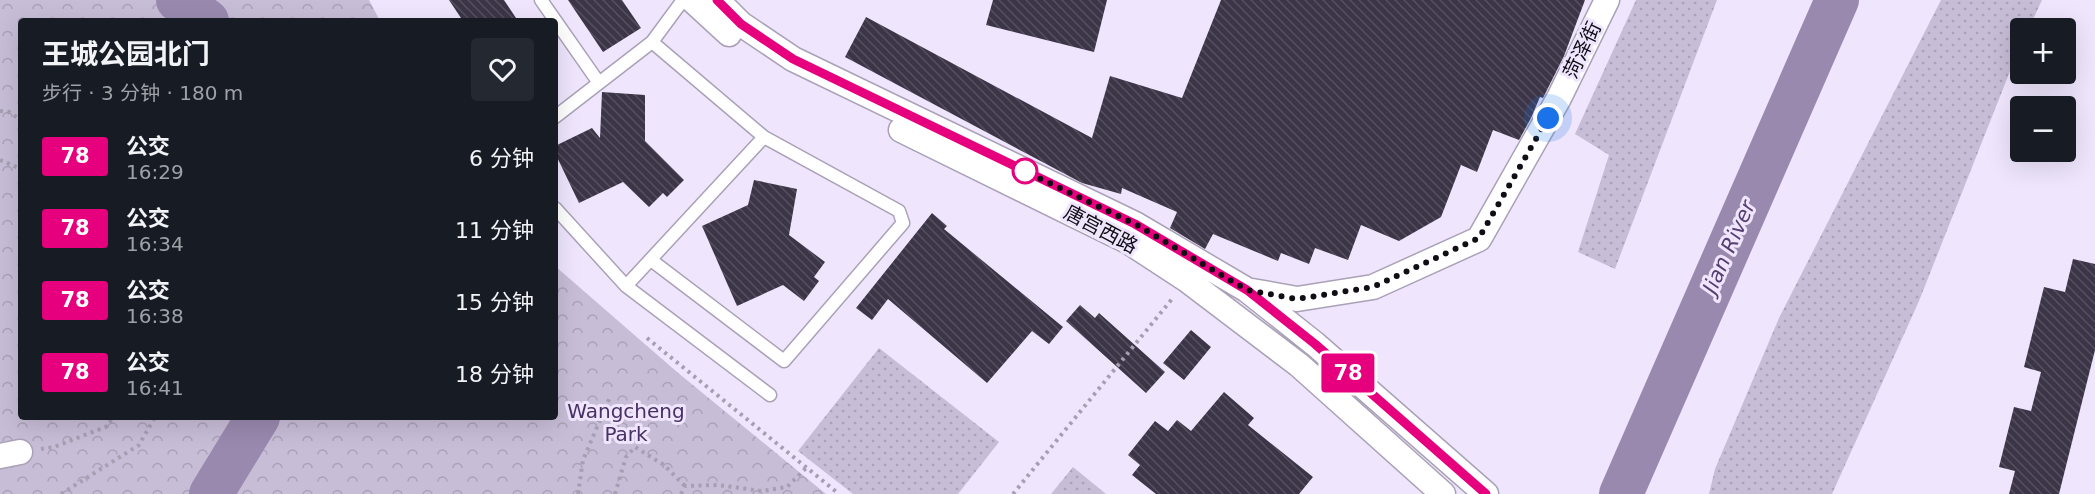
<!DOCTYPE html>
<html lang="zh">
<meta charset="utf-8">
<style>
:root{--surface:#171b24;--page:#242831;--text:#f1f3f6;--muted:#9ea1a6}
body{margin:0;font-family:"DejaVu Sans","Noto Sans SC",sans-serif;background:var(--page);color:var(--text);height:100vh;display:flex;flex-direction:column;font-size:22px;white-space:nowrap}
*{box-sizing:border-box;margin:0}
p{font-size:20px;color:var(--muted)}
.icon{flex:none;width:33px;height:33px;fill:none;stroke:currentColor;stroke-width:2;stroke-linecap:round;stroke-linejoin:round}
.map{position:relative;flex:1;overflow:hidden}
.side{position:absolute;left:18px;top:18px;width:540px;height:402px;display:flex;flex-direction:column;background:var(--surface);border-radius:6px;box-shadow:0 6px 24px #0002}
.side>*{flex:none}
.badge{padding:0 12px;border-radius:4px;font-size:21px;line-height:39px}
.tools{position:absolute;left:2010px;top:18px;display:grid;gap:12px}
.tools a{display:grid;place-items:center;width:66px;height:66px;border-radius:6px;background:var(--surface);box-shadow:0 6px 24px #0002;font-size:30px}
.you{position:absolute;width:30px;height:30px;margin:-15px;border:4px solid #fff;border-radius:50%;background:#1a73e8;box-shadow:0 0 0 9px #1a73e833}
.map>.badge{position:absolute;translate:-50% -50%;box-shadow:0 0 0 3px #fff}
.round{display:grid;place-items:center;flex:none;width:63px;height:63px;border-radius:6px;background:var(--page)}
.overview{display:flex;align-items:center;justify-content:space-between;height:102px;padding:0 24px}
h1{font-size:28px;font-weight:700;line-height:45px}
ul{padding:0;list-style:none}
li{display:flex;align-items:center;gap:18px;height:72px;padding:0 24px}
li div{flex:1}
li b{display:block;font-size:22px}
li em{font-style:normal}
li .badge{min-width:66px;font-weight:700;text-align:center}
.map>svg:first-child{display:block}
.grass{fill:url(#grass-dots)}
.park{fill:url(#park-crowns)}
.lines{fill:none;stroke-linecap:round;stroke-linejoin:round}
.river{stroke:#9989af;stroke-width:44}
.building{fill:url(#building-back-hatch)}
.lane-casing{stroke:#aaa1b7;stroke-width:15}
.street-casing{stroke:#aaa1b7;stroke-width:27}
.path{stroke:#a69fb1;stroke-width:4;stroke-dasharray:3 4.5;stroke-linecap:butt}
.lane{stroke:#fff;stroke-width:12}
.street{stroke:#fff;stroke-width:24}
.line-casing{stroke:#fff;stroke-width:14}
.line{stroke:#e6007e;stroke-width:9}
.walk{stroke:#100d15;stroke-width:6;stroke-dasharray:0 10.8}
.stop-dot{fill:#fff;stroke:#e6007e;stroke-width:3}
.labels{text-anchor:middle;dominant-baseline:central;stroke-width:6;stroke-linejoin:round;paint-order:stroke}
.street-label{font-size:20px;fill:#100d15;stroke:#efe6fd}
.park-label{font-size:20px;fill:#483063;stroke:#efe6fd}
.water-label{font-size:21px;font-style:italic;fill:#563e72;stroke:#efe6fd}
</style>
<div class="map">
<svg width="2095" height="494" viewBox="0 0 2095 494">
<defs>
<pattern id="grass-dots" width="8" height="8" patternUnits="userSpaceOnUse" patternTransform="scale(1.5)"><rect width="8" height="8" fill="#c7bdd7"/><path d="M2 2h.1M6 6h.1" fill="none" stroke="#aaa1b8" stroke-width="1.8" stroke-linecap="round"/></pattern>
<pattern id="park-crowns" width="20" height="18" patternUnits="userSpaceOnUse" patternTransform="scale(1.5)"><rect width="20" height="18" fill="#c7bdd7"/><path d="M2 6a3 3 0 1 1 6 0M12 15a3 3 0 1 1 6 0" fill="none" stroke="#aaa1b8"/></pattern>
<pattern id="building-back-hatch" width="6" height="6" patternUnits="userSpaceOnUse" patternTransform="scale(1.5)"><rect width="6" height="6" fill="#3c3547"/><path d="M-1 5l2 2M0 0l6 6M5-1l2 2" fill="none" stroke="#554f5e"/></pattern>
</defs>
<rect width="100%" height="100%" fill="#efe6fd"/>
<!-- grass -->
<path class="grass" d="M1636,0H1717L1615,269L1578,252L1609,155L1575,134Z
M1941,0H2042L2029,28H2020V46L1919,301L1832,494H1709L1715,469L1779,318Z
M879,348L999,442L958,494H853L798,451Z
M1073,467L1106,494H1051Z"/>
<!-- park -->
<path class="park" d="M0,0H369L380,21H21V417H555V266L677,372L826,494H0Z"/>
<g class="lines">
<!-- river -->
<path class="river" d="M178,0L207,21
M211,494L258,417
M1621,494L1837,0"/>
</g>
<!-- building -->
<path class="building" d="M449,0H504L518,21H463Z
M568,0H622L641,28L603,52Z
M993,0H1107L1094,52L986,25Z
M1221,0H1585L1564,56L1543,98L1540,97L1531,118L1519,140L1493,130L1477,172L1461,165L1441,217L1399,241L1361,225L1348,260L1315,248L1309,264L1281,253L1278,261L1213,234L1205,249L1170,228L1177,212L1122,188L1121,194L1082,183L845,57L866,17L1092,138L1110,76L1182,98Z
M602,92L645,95V141L684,180L667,197L663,193L649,207L623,182L579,203L555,153V146L592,128L600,138Z
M754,180L797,189L789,235L825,262L814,277L819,281L804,301L783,285L737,306L702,226L748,205Z
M932,213L947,226L944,229L1063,327L1049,344L1032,331L987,383L888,299L872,320L856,308Z
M2073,259L2095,264V350L2059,494H2009L2015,471L1999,467L2014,407L2031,411L2041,372L2024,367L2044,287L2065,292Z
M1080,305L1095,318L1099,313L1165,372L1146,393L1066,321Z
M1191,330L1211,347L1184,380L1163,363Z
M1224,392L1254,418L1248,425L1313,477L1299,494H1156L1132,475L1140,465L1128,455L1155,421L1168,431L1177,420L1191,431Z"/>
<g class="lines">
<!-- lane casing -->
<g class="lane-casing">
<path id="lane" d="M541,0L599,83
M555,117L652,42L683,0
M555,208L626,286L770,395
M651,260L784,361L903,223L899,211L764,137L652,42
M626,286L764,137"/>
</g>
<!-- street casing -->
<g class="street-casing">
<path id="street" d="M692,0L729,34
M717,0L741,24L793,59L1135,224L1247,290L1315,344L1486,494
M901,130L1129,242L1187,280L1299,365L1443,494
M1252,291L1297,299L1373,287L1479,239L1559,98L1607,0
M0,456L20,452"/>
</g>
<!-- path -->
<path class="path" d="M0,111L9,112L21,120
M0,160L21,169
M647,338L839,494
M41,449L54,447L108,426L112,417
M61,494L139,445L155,417
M578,494L583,460L610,397
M615,494L626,457L635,447L664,465L685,486
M681,494L685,486L718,485L762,491L787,487L807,467
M1013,494L1172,299"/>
<!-- lane -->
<use href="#lane" class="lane"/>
<!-- street -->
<use href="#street" class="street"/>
</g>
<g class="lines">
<!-- line casing -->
<g class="line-casing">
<path id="line" d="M717,0L741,24L793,59L1135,224L1247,290L1315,344L1486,494"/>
</g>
<!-- line -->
<use href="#line" class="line"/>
<!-- walk -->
<path class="walk" d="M1025,171L1018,168L1135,224L1247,290L1297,299L1373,287L1479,238L1548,118"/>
</g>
<!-- markers -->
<circle class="stop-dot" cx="1025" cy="171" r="12"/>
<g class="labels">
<!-- street labels -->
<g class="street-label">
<text transform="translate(1582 50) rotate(-64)">菏泽街</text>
<text transform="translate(1101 229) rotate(28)">唐宫西路</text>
</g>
<!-- park labels -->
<g class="park-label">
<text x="626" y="411">Wangcheng<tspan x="626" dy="23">Park</tspan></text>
</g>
<!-- water labels -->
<g class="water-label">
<text transform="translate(1729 247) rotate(-66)">Jian River</text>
</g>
</g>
</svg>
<div class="tools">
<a>+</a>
<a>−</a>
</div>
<div class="you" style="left:1548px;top:118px"></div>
<b class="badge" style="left:1348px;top:373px;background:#e6007e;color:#fff">78</b>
<section class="side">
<div class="overview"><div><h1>王城公园北门</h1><p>步行 · 3 分钟 · 180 m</p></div><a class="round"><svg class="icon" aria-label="heart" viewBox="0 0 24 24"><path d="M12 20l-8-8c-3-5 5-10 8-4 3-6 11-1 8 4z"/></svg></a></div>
<ul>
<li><span class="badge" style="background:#e6007e;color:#fff">78</span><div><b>公交</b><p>16:29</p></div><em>6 分钟</em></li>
<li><span class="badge" style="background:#e6007e;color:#fff">78</span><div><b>公交</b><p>16:34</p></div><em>11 分钟</em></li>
<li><span class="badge" style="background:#e6007e;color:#fff">78</span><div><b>公交</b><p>16:38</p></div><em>15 分钟</em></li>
<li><span class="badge" style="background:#e6007e;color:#fff">78</span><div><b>公交</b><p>16:41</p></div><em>18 分钟</em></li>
</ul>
</section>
</div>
